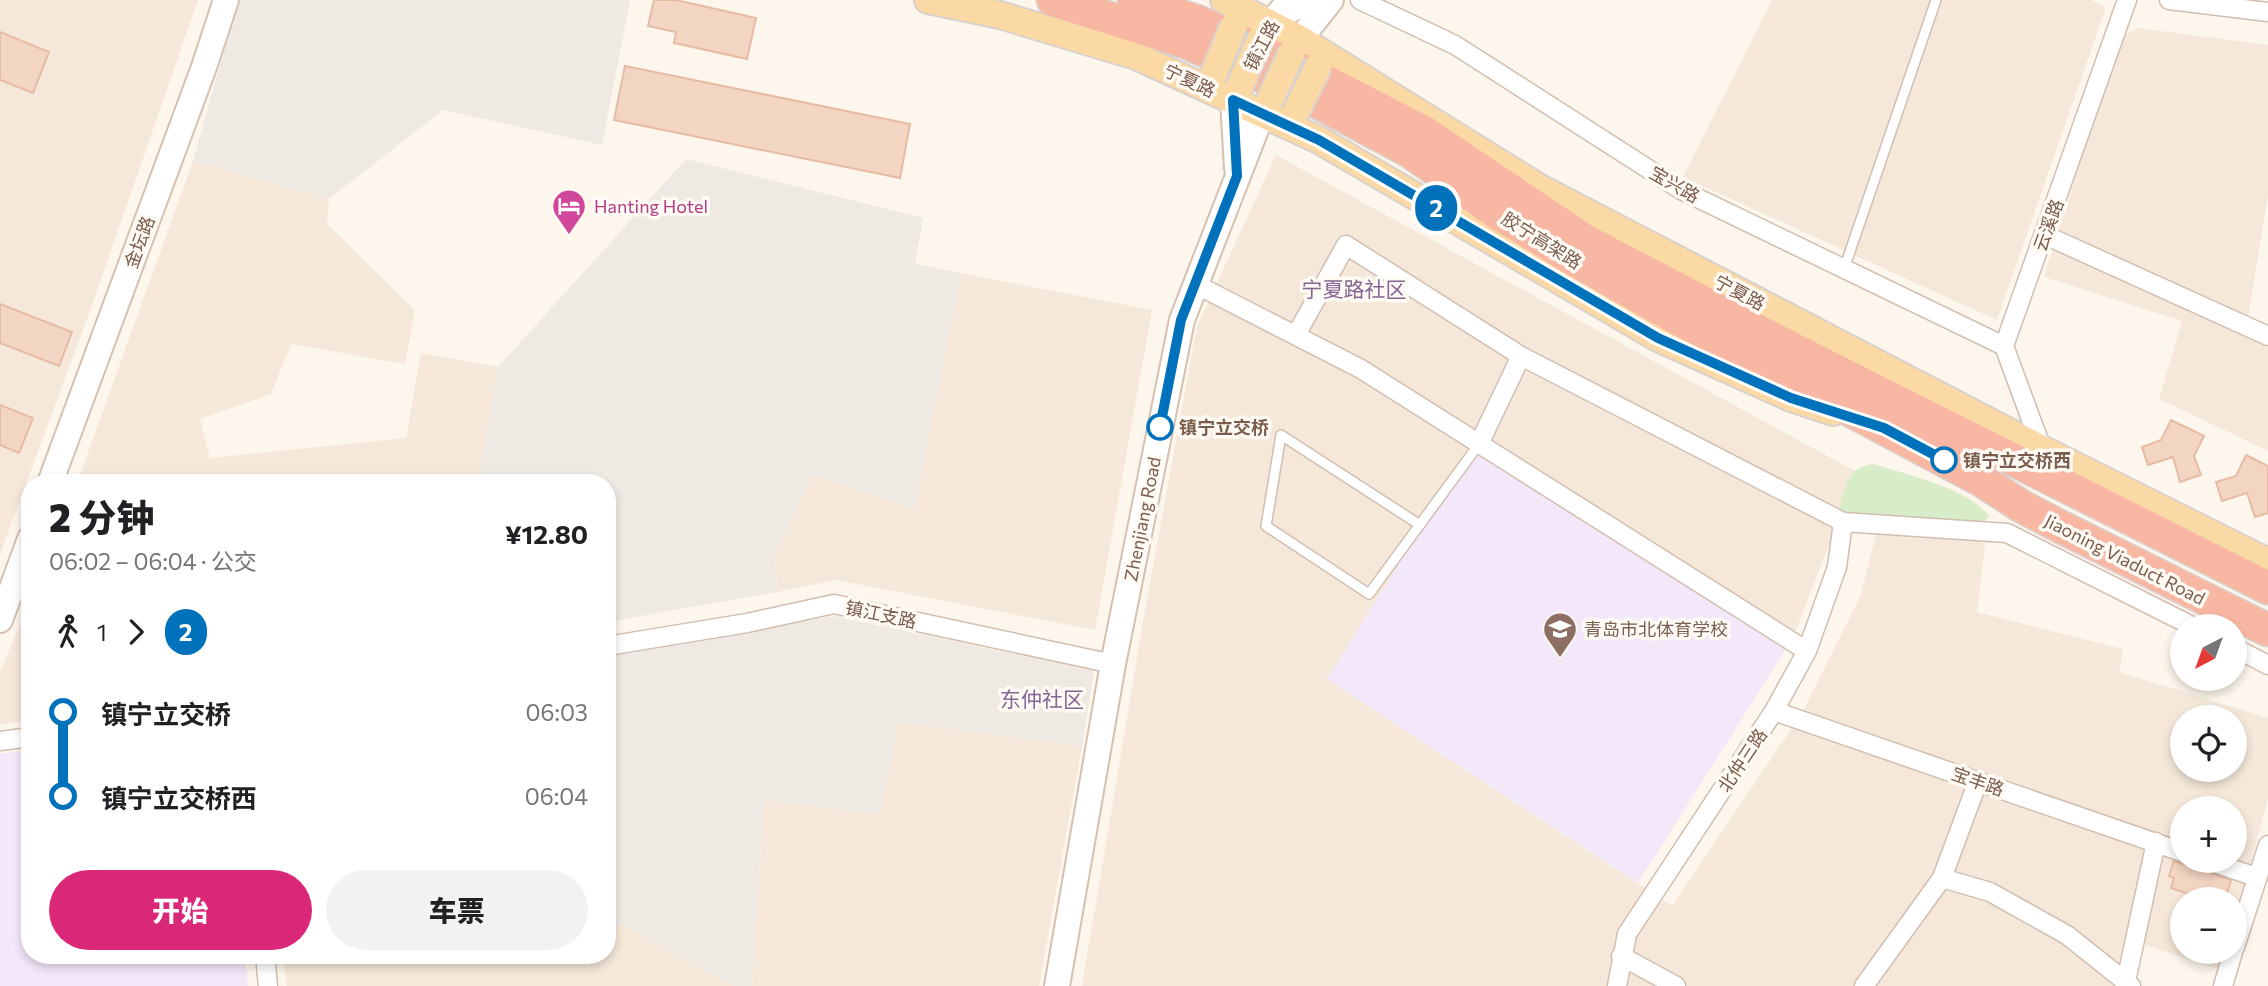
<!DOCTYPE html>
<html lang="zh">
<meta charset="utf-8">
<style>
:root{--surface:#fff;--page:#f2f2f2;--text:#202124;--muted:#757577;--accent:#db2777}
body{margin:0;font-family:Commissioner,"Noto Sans SC",sans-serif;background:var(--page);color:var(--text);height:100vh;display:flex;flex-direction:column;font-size:26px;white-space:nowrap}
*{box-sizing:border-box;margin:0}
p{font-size:23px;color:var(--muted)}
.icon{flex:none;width:38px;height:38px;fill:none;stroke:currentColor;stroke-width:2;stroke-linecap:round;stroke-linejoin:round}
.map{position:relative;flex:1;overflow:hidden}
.panel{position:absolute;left:21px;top:474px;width:595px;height:490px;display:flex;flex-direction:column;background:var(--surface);border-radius:28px;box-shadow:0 4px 10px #0003}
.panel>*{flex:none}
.badge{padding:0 14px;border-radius:23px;font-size:24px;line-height:46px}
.needle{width:46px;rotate:221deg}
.fabs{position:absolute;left:2170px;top:614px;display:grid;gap:14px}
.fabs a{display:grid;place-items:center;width:77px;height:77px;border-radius:50%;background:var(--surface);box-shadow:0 4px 10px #0003;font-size:35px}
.map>.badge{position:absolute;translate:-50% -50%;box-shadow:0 0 0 4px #fff}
.legs{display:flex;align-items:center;gap:10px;height:77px;padding:0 28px;font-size:23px}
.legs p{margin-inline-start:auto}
.headline{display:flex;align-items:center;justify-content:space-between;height:119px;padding:0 28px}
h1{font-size:38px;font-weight:800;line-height:52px}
.cta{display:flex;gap:14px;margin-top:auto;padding:14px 28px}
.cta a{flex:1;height:80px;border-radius:42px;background:var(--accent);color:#fff;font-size:28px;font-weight:800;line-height:80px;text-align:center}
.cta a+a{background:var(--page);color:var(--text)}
ul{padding:0 28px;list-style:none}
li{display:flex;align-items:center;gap:24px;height:84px;font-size:26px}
li i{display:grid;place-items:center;width:10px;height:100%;margin:0 9px;background:currentColor}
li i::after{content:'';width:18px;height:18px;margin:-9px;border:5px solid;border-radius:50%;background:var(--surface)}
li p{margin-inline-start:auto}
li:first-child i{background:linear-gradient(#0000 50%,currentColor 0)}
li:last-child i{background:linear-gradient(currentColor 50%,#0000 0)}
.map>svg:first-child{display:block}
.residential{fill:#f5e8da;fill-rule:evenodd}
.industrial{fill:#efe9e4}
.education{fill:#f3e8fa}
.green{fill:#d8ecc9}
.building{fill:#f3d5c3;stroke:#e6bba3;stroke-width:2}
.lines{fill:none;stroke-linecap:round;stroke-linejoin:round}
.lane-casing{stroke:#d1beb0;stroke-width:12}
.street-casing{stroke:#d1beb0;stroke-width:21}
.secondary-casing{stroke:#d6c0b0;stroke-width:28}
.primary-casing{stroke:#dad1cd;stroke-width:30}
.highway-casing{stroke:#dad1cd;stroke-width:35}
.lane{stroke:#fff;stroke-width:9}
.street{stroke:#fff;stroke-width:18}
.secondary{stroke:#fff;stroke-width:24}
.primary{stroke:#fbd9a5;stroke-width:26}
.highway{stroke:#f7b7a3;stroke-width:32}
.primary-bridge-casing{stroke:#dad1cd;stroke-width:30;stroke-linecap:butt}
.primary-bridge{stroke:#fbd9a5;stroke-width:26}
.line-1-casing{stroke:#fff;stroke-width:16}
.line-1{stroke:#0072bc;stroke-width:10}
.stop-1-dot{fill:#fff;stroke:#0072bc;stroke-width:3.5}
.labels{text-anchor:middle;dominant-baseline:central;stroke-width:7;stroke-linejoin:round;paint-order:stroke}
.street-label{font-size:18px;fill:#7a5c4d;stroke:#fffaf3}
.hotel-label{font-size:18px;fill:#b23c85;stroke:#fffaf3;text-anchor:start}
.stop-label{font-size:18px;font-weight:bold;fill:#7a5c4d;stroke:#fffaf3;text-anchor:start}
.education-label{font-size:18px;fill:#785e54;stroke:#fffaf3;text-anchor:start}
.quarter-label{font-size:21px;fill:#846695;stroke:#fffaf3}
</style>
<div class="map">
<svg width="2268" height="986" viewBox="0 0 2268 986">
<rect width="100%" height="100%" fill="#fdf6ec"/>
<!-- residential -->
<path class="residential" d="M0,0H198L90,311L0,554Z
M1772,0H2091L2106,7L1997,320L1683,177Z
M2138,28L2268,45V195L2245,336L2268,347V451L2159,399L2182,321L2044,277L2116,46L2123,36Z
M1276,155L1857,472L1793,638L1327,679L1672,906L1802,713L1860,597L1882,512L1987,530L1977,612L2123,649L2119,672L2268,718V798L2235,923V900H2182V952H2227L2222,970L2139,943L2130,986H1082L1145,610L1197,326ZM2182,718H2235V770H2182ZM2182,808H2235V861H2182Z
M193,161L329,199L327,224L415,310L405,364L291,344L271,394L200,419L210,458L406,438L421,353L498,367L478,483H77Z
M961,273L1152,310L1095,630L836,580L777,592L775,554L813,474L915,507Z
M30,601V720L0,725V672Z
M899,722L1082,746L1039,986H752L764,800L880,814Z
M607,916L734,986H287L283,956H607Z"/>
<!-- industrial -->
<path class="industrial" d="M238,0H630L602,145L443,110L329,199L193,161Z
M686,159L923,218L915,264L961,273L915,508L813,474L775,554L777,592L607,622V483H478L498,367Z
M834,616L1094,671L1082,746L899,722L880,814L764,800L752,986H734L607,916V655Z"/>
<!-- education -->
<path class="education" d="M1477,439L1793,638L1638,883L1327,679Z
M30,750V956H245L248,986H0V754Z"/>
<!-- green -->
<path class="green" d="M1874,464C1907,475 1968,488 1989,516L1983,523L1845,514L1839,511C1844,489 1847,466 1874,464Z"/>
<!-- building -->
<path class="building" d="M654,0H676L756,18L747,59L674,43L676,32L648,26Z
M0,32L49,52L33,93L0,80Z
M625,66L910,124L900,178L614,120Z
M0,304L72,332L59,366L0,343Z
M0,405L33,418L19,453L0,445Z
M2171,420L2204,436L2194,456L2201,475L2180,482L2173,457L2148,465L2142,447L2161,440Z
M2246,455L2268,466V513L2255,517L2247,493L2222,501L2216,482L2236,476Z
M2174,861L2231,880L2225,900H2206L2171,888L2174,878L2169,876Z"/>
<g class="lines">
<!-- lane casing -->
<g class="lane-casing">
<path id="lane" d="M1844,269L1936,0
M1420,525L1281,435L1266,526L1369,594L1479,444"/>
</g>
<!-- street casing -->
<g class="street-casing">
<path id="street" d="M1360,0L1455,45L1681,190L2004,346
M2169,0L2268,12
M1277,20L1318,0
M2045,235L2268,336
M1195,284L1361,369L1807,651
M1296,335L1346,245L1521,356L1843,522L2007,533L2192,626
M1479,444L1521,356
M2042,449L2004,346L2127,0
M607,646L747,623L834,604L1113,664
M2235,648L2268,665
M1774,711L2182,852
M0,741L30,737
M2209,861L2256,877
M1942,878L1990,892L2067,935L2131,986
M2235,947L2268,845
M265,956L268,986
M1621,956L1676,986
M1617,986L1627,934L1774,711L1807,651L1837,567L1843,522
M1864,986L1942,878L1978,781
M2125,986L2156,842
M2223,986L2233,952"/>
</g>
<!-- secondary casing -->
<g class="secondary-casing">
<path id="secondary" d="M1270,24L1290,0
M1300,39L1331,0
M1233,100L1237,168
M50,483L204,67L226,0
M0,620L30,539
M1057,986L1113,664L1182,320L1262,114"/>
</g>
<!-- primary casing -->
<g class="primary-casing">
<path id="primary" d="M928,0L1000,15L1136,56L1319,140L1658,338L1791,398L1833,412
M1224,0L1300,39L1540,188L2042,449L2268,562"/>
</g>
<!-- highway casing -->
<g class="highway-casing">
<path id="highway" d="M1053,0L1185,42L1304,95L1409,151L1494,211L1571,258L1669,314L1981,480L2021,506L2061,527L2268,630
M1134,0L1199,22L1313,75L1424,132L1586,241L1795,350L2268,588"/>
</g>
<!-- lane -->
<use href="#lane" class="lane"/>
<!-- street -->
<use href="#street" class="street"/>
<!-- secondary -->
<use href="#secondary" class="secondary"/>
<!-- primary -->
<use href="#primary" class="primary"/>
<!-- highway -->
<use href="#highway" class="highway"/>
<!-- primary-bridge casing -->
<g class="primary-bridge-casing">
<path id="primary-bridge" d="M1213,76L1234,25
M1239,88L1261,38
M1269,102L1292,52
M1295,114L1319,65"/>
</g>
<!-- primary-bridge -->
<use href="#primary-bridge" class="primary-bridge"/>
</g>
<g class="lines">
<!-- line-1 casing -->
<g class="line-1-casing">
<path id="line-1" d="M1160,427L1181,320L1237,176L1233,100L1319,140L1658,338L1791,398L1884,428L1944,460"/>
</g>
<!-- line-1 -->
<use href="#line-1" class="line-1"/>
</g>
<!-- icons -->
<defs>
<g id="hotel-pin" transform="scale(1.75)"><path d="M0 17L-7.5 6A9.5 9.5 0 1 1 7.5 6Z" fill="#d1479c" stroke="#fffaf3"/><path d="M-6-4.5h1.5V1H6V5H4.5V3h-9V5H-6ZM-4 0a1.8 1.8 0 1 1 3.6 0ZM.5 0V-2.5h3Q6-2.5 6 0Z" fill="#fff"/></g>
<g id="school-pin" transform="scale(1.75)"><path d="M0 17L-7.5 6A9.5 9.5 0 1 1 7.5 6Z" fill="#8d6e63" stroke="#fffaf3"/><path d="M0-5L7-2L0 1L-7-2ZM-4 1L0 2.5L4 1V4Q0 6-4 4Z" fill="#fff"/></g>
</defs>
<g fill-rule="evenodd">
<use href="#hotel-pin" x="569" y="206"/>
<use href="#school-pin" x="1560" y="629"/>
</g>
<!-- markers -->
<g class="stop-1-dot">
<circle cx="1160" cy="427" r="12"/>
<circle cx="1944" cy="460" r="12"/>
</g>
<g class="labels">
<!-- street labels -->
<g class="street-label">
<text transform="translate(1261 45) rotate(-62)">镇江路</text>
<text transform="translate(1190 80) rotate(25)">宁夏路</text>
<text transform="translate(1675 184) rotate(30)">宝兴路</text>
<text transform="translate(2048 225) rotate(-70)">云溪路</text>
<text transform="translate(1542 240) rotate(32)">胶宁高架路</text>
<text transform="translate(139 242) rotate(-70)">金坛路</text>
<text transform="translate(1740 292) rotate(28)">宁夏路</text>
<text transform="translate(1142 519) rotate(-79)">Zhenjiang Road</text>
<text transform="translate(2125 559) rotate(27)">Jiaoning Viaduct Road</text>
<text transform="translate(881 614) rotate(12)">镇江支路</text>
<text transform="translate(1742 760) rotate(-56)">北仲三路</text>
<text transform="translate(1978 781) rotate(19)">宝丰路</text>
</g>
<!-- hotel labels -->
<g class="hotel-label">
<text x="594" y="206">Hanting Hotel</text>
</g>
<!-- stop labels -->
<g class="stop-label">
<text x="1179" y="427">镇宁立交桥</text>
<text x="1963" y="460">镇宁立交桥西</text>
</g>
<!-- education labels -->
<g class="education-label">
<text x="1584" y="629">青岛市北体育学校</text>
</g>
<!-- quarter labels -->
<g class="quarter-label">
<text x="1354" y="288">宁夏路社区</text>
<text x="1042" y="698">东仲社区</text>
</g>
</g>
</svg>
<div class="fabs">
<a><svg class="needle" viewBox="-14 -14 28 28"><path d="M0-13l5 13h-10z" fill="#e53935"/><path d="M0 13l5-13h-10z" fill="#757577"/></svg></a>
<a><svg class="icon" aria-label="locate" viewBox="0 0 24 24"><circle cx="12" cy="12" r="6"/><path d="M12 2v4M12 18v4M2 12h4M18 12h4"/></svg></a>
<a>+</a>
<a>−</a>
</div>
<b class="badge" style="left:1436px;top:208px;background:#0072bc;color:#fff">2</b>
<section class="panel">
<div class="headline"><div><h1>2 分钟</h1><p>06:02 – 06:04 · 公交</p></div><b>¥12.80</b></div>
<div class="legs"><svg class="icon" aria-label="walk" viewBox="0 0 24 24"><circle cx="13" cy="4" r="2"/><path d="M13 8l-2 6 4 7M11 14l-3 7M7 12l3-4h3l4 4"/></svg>1<svg class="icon" aria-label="forward" viewBox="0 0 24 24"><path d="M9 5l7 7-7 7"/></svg><b class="badge" style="background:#0072bc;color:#fff">2</b></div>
<ul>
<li><i style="color:#0072bc"></i><b>镇宁立交桥</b><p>06:03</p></li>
<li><i style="color:#0072bc"></i><b>镇宁立交桥西</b><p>06:04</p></li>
</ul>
<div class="cta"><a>开始</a><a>车票</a></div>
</section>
</div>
